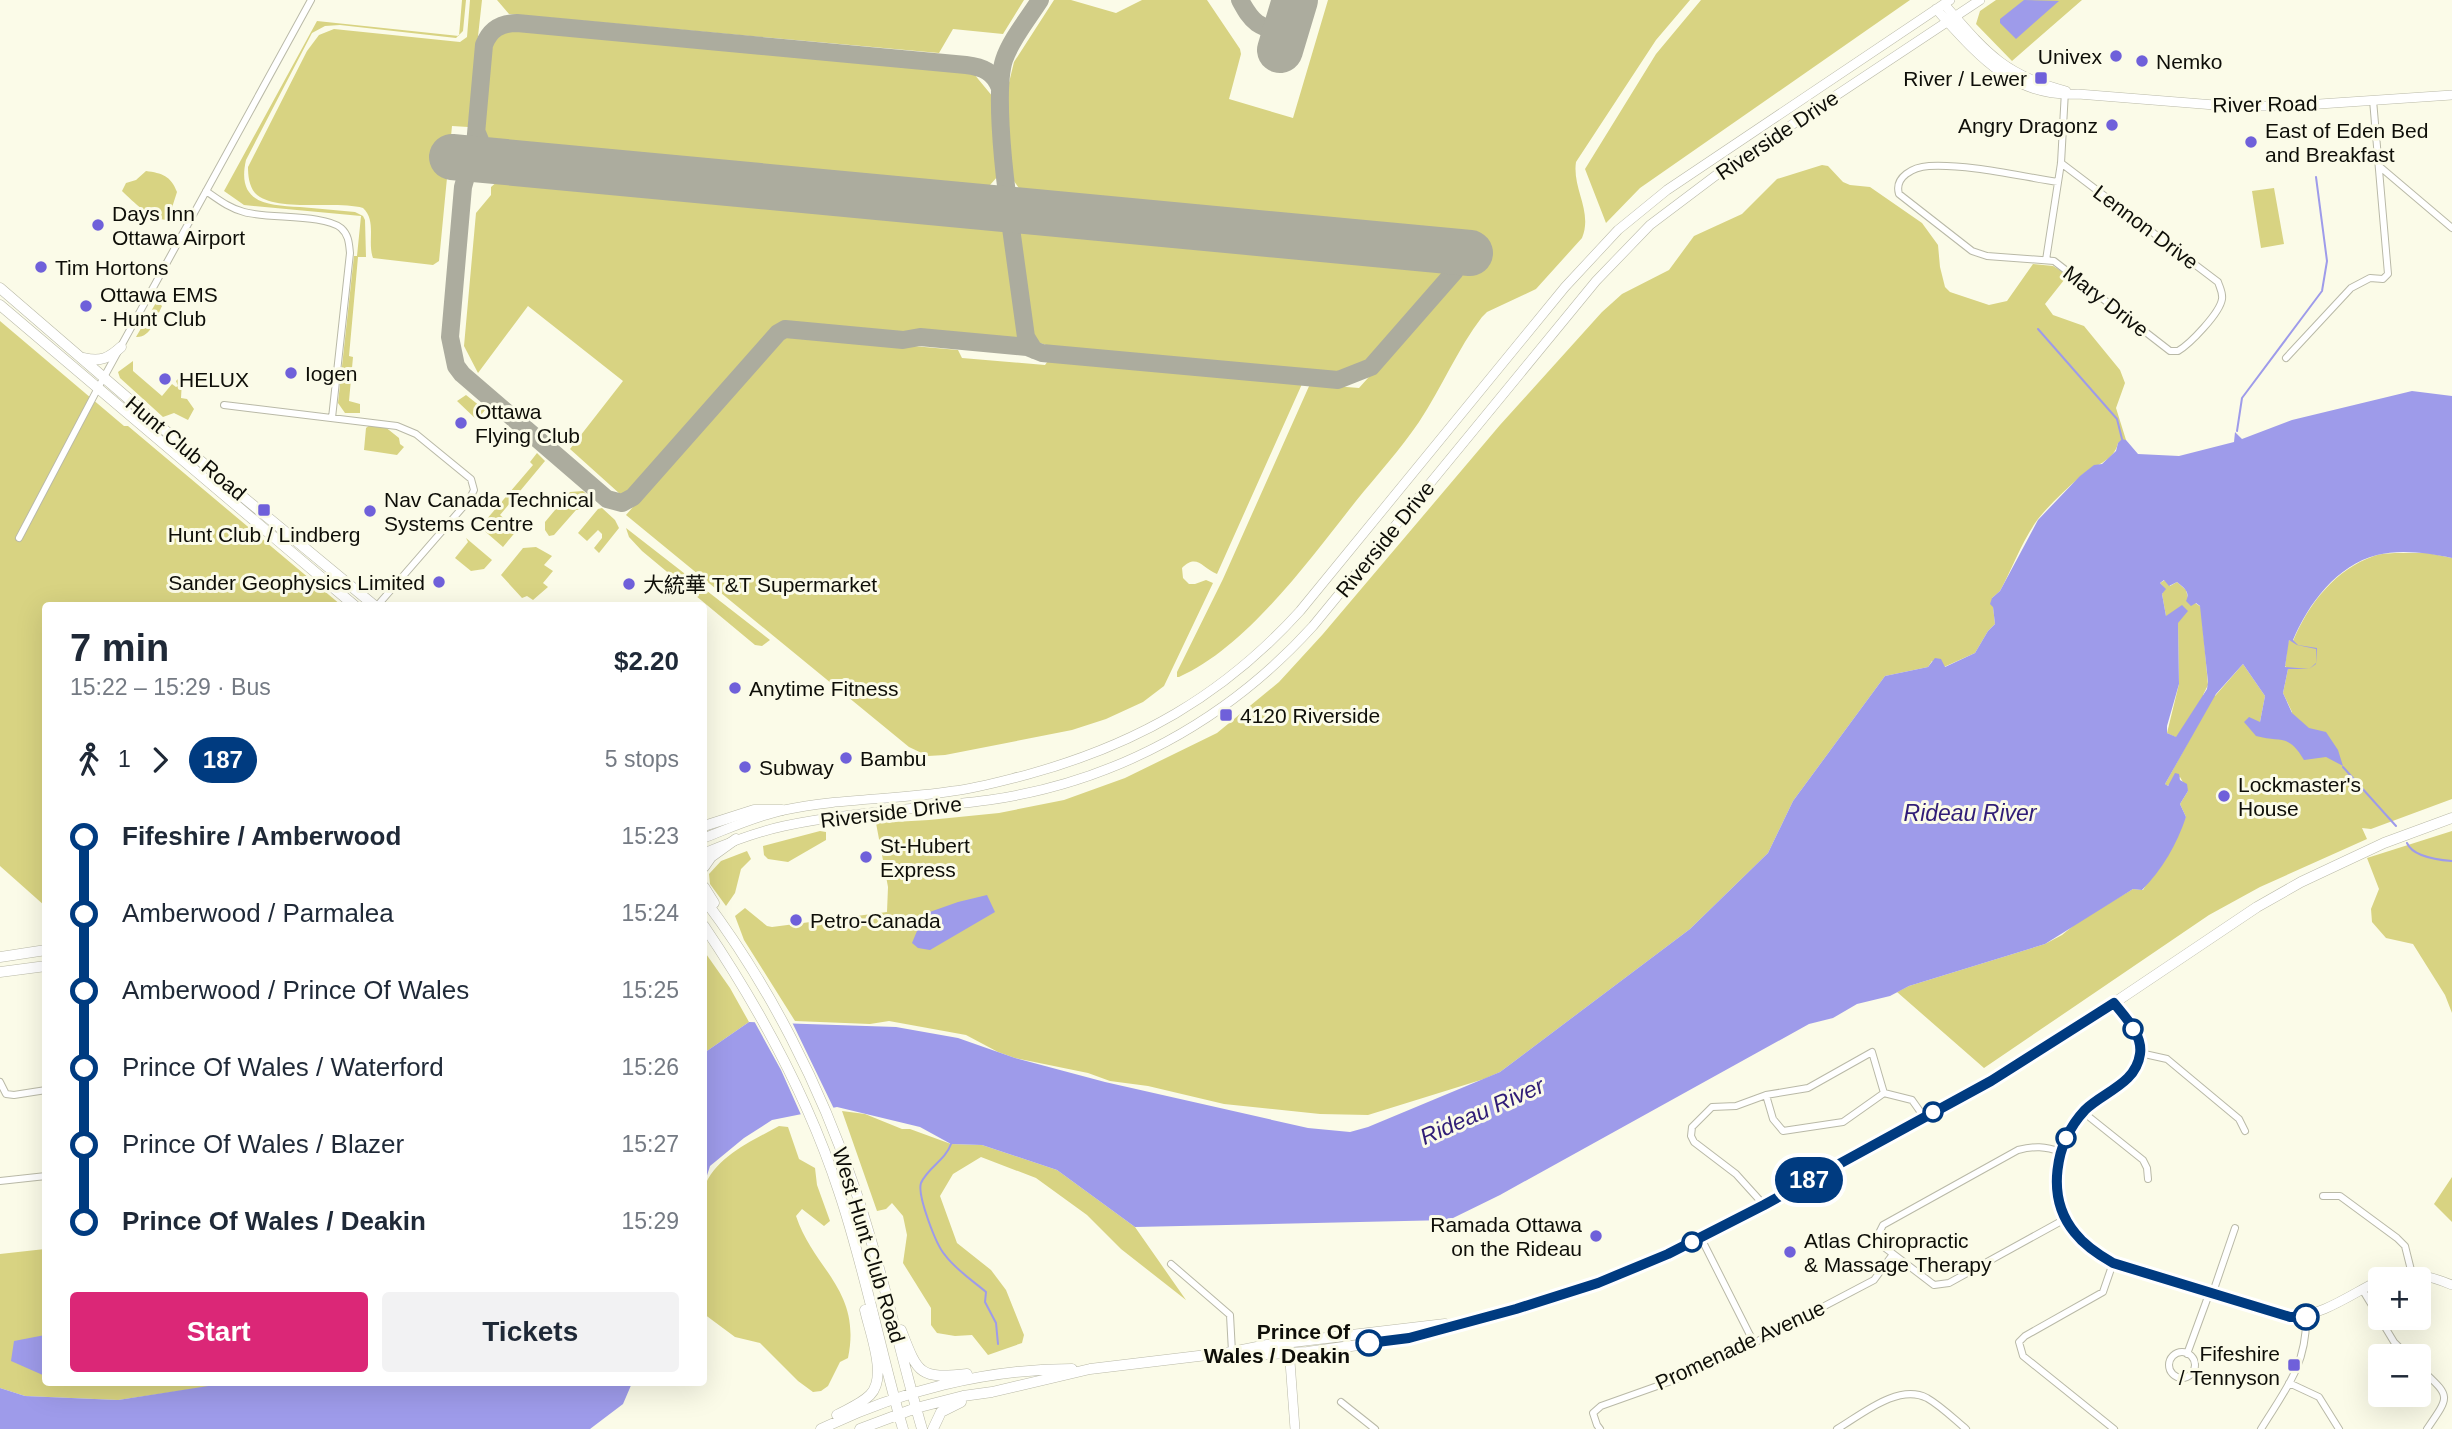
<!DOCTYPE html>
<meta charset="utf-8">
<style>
:root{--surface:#fff;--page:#f2f2f3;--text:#1f2937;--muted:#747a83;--accent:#db2777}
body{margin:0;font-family:Arial,"Noto Sans SC",sans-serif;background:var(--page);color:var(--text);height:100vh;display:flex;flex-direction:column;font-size:26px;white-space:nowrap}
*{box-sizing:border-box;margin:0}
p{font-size:23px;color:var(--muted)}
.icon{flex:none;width:38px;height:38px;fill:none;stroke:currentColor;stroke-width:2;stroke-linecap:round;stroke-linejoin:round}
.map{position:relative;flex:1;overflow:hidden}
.drawer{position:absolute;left:42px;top:602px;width:665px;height:784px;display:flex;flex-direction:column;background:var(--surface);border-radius:7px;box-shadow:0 7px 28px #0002}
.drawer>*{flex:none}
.badge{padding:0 14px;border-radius:23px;font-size:24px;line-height:46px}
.fabs{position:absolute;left:2368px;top:1267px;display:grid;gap:14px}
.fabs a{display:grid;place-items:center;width:63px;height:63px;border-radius:7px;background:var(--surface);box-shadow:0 7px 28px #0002;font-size:35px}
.map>.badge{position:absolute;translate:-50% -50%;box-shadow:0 0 0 4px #fff}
.legs{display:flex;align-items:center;gap:10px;height:77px;padding:0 28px;font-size:23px}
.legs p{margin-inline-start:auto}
.headline{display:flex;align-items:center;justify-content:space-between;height:119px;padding:0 28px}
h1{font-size:38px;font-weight:800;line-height:52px}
.button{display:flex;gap:14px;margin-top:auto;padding:14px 28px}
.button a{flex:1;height:80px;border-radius:7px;background:var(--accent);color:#fff;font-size:28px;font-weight:800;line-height:80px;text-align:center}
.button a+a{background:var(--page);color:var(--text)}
ul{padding:0 28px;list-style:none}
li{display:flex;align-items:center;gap:24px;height:77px;font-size:26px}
li i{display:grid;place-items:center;width:10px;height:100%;margin:0 9px;background:currentColor}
li i::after{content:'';width:18px;height:18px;margin:-9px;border:5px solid;border-radius:50%;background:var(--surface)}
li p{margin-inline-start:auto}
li:first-child i{background:linear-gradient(#0000 50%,currentColor 0)}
li:last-child i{background:linear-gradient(currentColor 50%,#0000 0)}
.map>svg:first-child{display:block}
.green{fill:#d8d382}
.water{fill:#9e9bea;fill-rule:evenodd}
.pier{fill:#fbfbe8}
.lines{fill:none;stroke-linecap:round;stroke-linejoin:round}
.stream{stroke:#9e9bea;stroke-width:2}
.taxiway{stroke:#acac9e;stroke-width:18}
.runway{stroke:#acac9e;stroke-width:46}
.street-casing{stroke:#b9b9a7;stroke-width:8}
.secondary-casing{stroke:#b9b9a7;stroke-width:10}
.primary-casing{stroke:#b9b9a7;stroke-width:11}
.street{stroke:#fff;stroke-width:6}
.secondary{stroke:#fff;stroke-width:9}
.primary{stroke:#fff;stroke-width:10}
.line-1-casing{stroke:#fff;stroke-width:16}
.line-1{stroke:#003b80;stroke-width:10}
.poi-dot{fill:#6f60da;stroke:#fbfbe8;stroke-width:2.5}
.stop-1-dot{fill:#fff;stroke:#003b80;stroke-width:3.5}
.labels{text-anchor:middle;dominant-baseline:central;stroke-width:6;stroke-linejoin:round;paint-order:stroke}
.poi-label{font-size:21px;fill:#0e0e08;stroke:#fbfbe8;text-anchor:start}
.street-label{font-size:21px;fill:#0e0e08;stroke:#fbfbe8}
.stop-label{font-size:21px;font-weight:bold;fill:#0e0e08;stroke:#fbfbe8;text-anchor:end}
.water-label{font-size:23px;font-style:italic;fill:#301d77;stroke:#fbfbe8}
</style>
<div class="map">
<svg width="2452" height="1429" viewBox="0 0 2452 1429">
<rect width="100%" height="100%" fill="#fbfbe8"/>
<!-- green -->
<path class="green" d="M462,0H466L463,31L456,38L340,25L325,26L312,33L246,160C236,204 268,205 300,207C319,209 337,210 355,212L363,216L365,220L366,257H358L349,356L353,357L349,401L360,404V413H345L338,403L354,256H357L361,216L244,205L224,191L317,21L459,36Z
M470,0H482L468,127L452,126L439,261L433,265L373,258C367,242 377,221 363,208C337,200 274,213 255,193C249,186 248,175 248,167L307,51L319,35L334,29L460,42L467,37Z
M497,0H1024L1003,34L953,29L939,53L509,14Z
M1054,0H1071L1116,13L1142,0H1207L1240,49L1241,54L1229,99L1293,118L1328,0H1690L1656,40L1576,162C1572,189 1593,211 1582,238L1536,289L1487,312L1482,317C1458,348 1441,389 1419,422C1400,450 1377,475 1356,501C1310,559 1247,647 1179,677H1177V672L1223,579L1310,384L1359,388L1470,264L1471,240L1026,198L1011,177L1007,91L1014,62Z
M1701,0H1910L1640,188L1606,223L1585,169L1656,54Z
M1996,0H2082L2012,61L1976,24L1980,11Z
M509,29L974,74L993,97L998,176L982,194L498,149L484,132L491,43Z
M1822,165L1828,166L1843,182L1850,185L1870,187L1922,223L1938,245L1940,267L1945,287L1950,292L1989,305L2007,301L2033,264L2053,266L2068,275L2045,304L2053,315L2084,326L2120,370L2125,383L2116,408L2126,440L2118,443C2114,462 2093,465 2080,477C2066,489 2050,504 2038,519C2023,539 2012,569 2000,591L1992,598L1995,624L1988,631L1975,653L1944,667L1932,661L1928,667L1885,676L1793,801L1768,853L1690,929L1500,1072L1484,1079L1368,1115L1320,1114L1224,1104L1148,1086L1110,1081L1088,1073L1015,1058L998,1052L966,1035L889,1021L870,1024L795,1021L744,940L735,916L745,908L767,926L772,927L887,912L888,887L876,823L929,820L999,813L1064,800L1125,778L1217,733L1279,682L1323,634L1500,425L1602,312L1622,294L1669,270L1694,236L1742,214L1777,179Z
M146,171C162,173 171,176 177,192L168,220C150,220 134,202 122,191L126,183L136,180Z
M506,174L998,222L1005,234L1019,335L1013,341L781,322L630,492L620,494L570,449L623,381L528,306L478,373L464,346L476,213L491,195V187Z
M2274,188L2284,244L2261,248L2252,191Z
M1020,223L1444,262L1447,274L1368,361L1338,374L1059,349L1037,342L1031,334L1017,235Z
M157,301L162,306C156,318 151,338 136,337Z
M0,321L124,426H128L341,605L46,606L45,906L0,866Z
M790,335L958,350L962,358L1045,365L1050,358L1302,384L1217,574C1202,568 1197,553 1182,568L1183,578L1189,584H1195L1206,580L1213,583L1164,686L1143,702L1106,719L1072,730L945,755L928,756L909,747L626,515L777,341Z
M133,361V371L162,396L172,384L176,387L178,386L176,381L178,379L182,381L181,398L187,399L194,409L188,420L174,413L163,417L120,378L118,372Z
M466,395L485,410L477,420L457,401Z
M370,425L384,426L399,438L400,444L404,447L397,455L364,450L366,428Z
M537,453L545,461L500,515L517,530L503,547L480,527L533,465L530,462Z
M583,491L591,498C589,506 583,509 576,510L554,535L549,536L545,530V522L570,492Z
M602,508L615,520L619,528L599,553L594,548L602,538V534L598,530L587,541L578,533L598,509Z
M626,528L770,640L762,646L755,645L642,551L629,537Z
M466,538L492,560L484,569L471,571L455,558L468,542Z
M536,547L552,556L544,565L553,571L543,583L548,587L533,600L527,596L522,598L501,575L523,548Z
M2402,553H2428L2452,558V799L2371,829L2362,828L2367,839L2260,887L2209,915L1984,1068L1897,992L1909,986L2045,944L2062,935L2079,921L2133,889L2143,890L2186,817L2180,804L2188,791L2180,777L2167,786L2165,784L2191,737H2175L2167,733L2179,684L2178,623L2166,616L2162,594L2165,589L2160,583L2165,580L2170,586L2177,582L2186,590L2188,598L2201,607L2208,685L2203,695L2215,696L2243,664L2265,696L2260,722L2263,737L2292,712L2283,693L2288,669L2285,666C2287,658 2286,647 2289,640L2293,641C2309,603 2336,569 2374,556C2383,553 2393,553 2402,553Z
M820,831L826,832V840L788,862L768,859L764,855L763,846Z
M2452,831V1013L2445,995L2413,944L2386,938L2372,922L2371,909L2379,889L2367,858Z
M747,851L751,859L741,869L735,893L726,906L710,884L709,874L721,861Z
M704,951L730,988L749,1022L704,1053Z
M842,1111L865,1114L902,1129H910L951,1144L982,1145L1057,1170L1135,1227L1186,1300L1121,1249L1087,1215L1036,1178L981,1157L953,1174L940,1196L957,1243L991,1270L1006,1290L1024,1335L1022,1343L988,1355L972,1335L955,1336L937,1333L931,1325V1308L903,1263L907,1235L903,1216L892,1203L886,1209L877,1211Z
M779,1126L788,1127L799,1159L815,1168L817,1185L830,1221L824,1226L802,1209L796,1216C814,1270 862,1290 848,1358L840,1362L828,1386L821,1391L813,1392L798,1381L760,1343L735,1337L704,1314V1188C715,1157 752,1141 779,1126Z
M2452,1177V1222L2434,1204Z
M45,1249L46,1382L234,1383L118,1400L25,1396L0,1388V1254Z"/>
<!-- water -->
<path class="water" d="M2024,0L2059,1L2016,39L2000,23V19Z
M2412,391L2452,396V558C2429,553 2400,549 2377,555C2337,565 2308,604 2293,640L2298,645L2317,648L2316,664L2309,669H2288L2283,693L2292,713L2309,728L2326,732L2338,750L2343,766L2326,757L2304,760C2288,733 2282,743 2256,736L2244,722L2249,717L2260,722L2265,696L2243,664L2216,694L2165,784L2168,786L2175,773L2179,774L2180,780L2187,784L2188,791L2180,804L2186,817C2177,844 2162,870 2142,890L2133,889L2045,944L1909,986L1890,996L1857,1004L1833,1018L1809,1024L1500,1195L1449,1220L1135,1227L1057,1170L982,1145L951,1144L920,1127L837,1107L772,1120L744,1138L710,1166L704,1185V1053L749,1022L896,1027L958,1038L1015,1058L1105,1082L1308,1128L1350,1132L1368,1127L1500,1072L1690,929L1768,853L1793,801L1885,676L1928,667L1935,658L1941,659L1945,667L1975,653L1988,631L1995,624L1993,607L1990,604L1992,598L2000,591L2038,520L2080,476L2094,465L2102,464L2116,451L2118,443L2122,439L2126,440L2138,454L2179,456L2234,442L2235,432L2242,439L2292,420ZM2164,580L2169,586L2177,582C2183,587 2191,592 2186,601L2191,606L2196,603L2200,606L2208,682L2207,689L2176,737L2167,733V726L2179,684L2178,623L2188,611L2182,605L2166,616L2162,594L2166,589L2160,583ZM2289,640L2297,645L2316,649V663L2309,669L2285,667Z
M987,895L995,912L930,950L918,948L912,943L924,914L958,902Z
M45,1335V1376L11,1361L14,1341Z
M234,1382H632V1383L623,1404L590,1429H0V1388L25,1396L118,1400Z"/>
<!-- pier -->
<path class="pier" d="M753,1019L791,1020L835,1111L802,1117L781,1070Z"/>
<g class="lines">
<!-- stream -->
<path class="stream" d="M2038,329L2117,419L2122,439
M2237,431L2242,398L2322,291L2327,261L2316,177
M2343,767L2396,826
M2407,843C2413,857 2439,860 2452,861
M951,1144C945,1161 928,1167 921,1183C917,1195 936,1245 945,1255C955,1269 973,1281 986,1292L985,1302L996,1323L998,1344"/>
<!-- taxiway -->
<path class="taxiway" d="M1040,0C1028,19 1011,39 1004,60C995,88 1003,163 1007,194C1023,217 1071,213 1097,216
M1240,0C1245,9 1249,17 1257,23C1279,38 1305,26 1308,0
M1000,88C994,72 983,67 966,65L517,23C501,23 490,29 484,45L475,145L463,187L450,337L456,366L462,374L607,499L622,503L633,497L778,333L785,329L903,340L920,337L1027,347L1042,353L1338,380L1371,367L1455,271V263L1448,254L1395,248
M477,133L484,150L499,159L570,166
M911,198L940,201
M929,204L995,210L1005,216L1011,228L1026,337L1034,350"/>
<!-- runway -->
<path class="runway" d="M1280,50L1295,0
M452,157L1470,253"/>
<!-- street casing -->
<g class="street-casing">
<path id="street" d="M2379,166L2452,228
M2058,182C2018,176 1969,164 1929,166C1913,167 1894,177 1899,194L1972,251L1987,256L2054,261L2170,351H2178C2190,344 2220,313 2222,299C2223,293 2220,288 2218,282L2061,163
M206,191C219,200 229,208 244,212C268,219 324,214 341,228C349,235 349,244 350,253L332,418
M2046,260L2061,163L2065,91
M2286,358L2351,288L2370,278L2383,279L2388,274L2373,100
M224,405L397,426L416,434L471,479L474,490L469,500L377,606
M19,538L98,388L311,0
M2140,1053L2167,1059L2239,1119L2245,1131
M0,1082L6,1094L14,1095L46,1090
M1766,1095L1773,1119L1783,1131L1843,1122L1884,1093L1912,1100L1924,1117
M2083,1112L2143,1160L2147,1168L2148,1179
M2061,1152C2045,1146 2034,1146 2018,1150L1883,1225L1879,1233L1884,1247L1934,1285L1949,1283L2067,1218
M0,1181L46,1176
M2323,1196H2340L2397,1238L2405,1246L2412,1274
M1764,1205L1736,1174L1694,1142L1691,1136L1692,1127L1712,1107L1736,1106L1766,1095L1808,1088L1872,1052L1884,1093
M1701,1238L1754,1343
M2113,1263L2103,1292L2025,1336L2019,1342L2023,1356L2114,1429
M1171,1264L1230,1315L1232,1352
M2362,1289L2394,1342L2408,1356
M2212,1295L2235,1228
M2169 1365a13 13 0 1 1 26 0a13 13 0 1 1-26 0Z
M2187,1354L2209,1294
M2418,1366C2450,1397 2452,1393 2427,1429
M2289,1383L2319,1397L2339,1429
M1341,1402L1375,1429
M1600,1429L1597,1425L1593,1413L1601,1406L1677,1379L1754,1343L1874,1280L1893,1254
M1837,1429C1861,1415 1898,1383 1927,1398C1941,1406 1954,1419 1966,1429
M2261,1429C2285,1390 2307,1365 2306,1317"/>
</g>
<!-- secondary casing -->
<g class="secondary-casing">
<path id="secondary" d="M1944,4C1985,51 2003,75 2066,91
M1936,9C1977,54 2012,98 2078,94L2227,106H2290L2452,95
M704,838C730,828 756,816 784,810C839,798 897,800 953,791C978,788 1002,781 1026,775C1136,745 1223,696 1300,611L1565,287L1618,230L1667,190L1950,0
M704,853C730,842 756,832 784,826C851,812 921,809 989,800C1115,782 1227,721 1313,626L1596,281L1650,225L1719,173L1980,0
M2114,1003C2125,1017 2143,1035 2140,1054C2136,1084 2103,1092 2085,1110C2054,1142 2046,1197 2075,1233C2085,1246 2099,1255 2113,1263L2290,1317C2323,1316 2351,1294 2380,1280
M2382,1279C2406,1270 2428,1275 2452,1285
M1289,1348L1295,1429"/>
</g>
<!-- primary casing -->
<g class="primary-casing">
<path id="primary" d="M0,288L225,482L375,606
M0,305L355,606
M84,358C101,362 109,358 121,347
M704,826L754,810H782
M704,867L711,857L736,839
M704,887L714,903
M704,899C769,985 821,1087 855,1189C882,1268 899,1349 922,1429
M704,926C760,1009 808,1097 839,1192C865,1269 880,1350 903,1429
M0,957L46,950
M0,972L46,966
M901,1330C918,1374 919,1379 967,1374
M1232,1352L1253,1355L1307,1352L1410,1338L1560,1296L1598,1283L1668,1254L1764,1205L1991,1081L2114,1003L2257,907L2301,882L2384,843L2452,818
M837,1415C848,1409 861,1404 870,1395C888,1377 870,1333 865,1310
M821,1429C899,1391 986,1369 1072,1369
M860,1429L916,1408L963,1396L992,1392L1090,1369L1232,1352L1267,1345L1445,1324
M933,1429L941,1412L961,1402"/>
</g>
<!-- street -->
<use href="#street" class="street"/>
<!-- secondary -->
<use href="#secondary" class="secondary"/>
<!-- primary -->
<use href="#primary" class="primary"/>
</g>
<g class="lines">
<!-- line-1 casing -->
<g class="line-1-casing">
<path id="line-1" d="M1369,1343L1409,1338L1516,1309L1598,1283L1668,1254L1764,1205L1991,1081L2114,1003C2125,1017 2143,1035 2140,1054C2136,1084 2103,1092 2085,1110C2055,1142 2045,1197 2075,1233C2085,1246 2099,1255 2113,1263L2290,1317H2306"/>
</g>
<!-- line-1 -->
<use href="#line-1" class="line-1"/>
</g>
<!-- markers -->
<g class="poi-dot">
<circle cx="2116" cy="56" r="7"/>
<circle cx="2142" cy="61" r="7"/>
<rect x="2034" y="71" width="14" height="14" rx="3.5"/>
<circle cx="2112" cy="125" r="7"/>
<circle cx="2251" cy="142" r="7"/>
<circle cx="98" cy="225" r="7"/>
<circle cx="41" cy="267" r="7"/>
<circle cx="86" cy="306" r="7"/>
<circle cx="291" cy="373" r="7"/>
<circle cx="165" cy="379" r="7"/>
<circle cx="461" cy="423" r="7"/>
<rect x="257" y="503" width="14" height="14" rx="3.5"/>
<circle cx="370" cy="511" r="7"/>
<circle cx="439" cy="582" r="7"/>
<circle cx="629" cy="584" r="7"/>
<circle cx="735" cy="688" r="7"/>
<rect x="1219" y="708" width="14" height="14" rx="3.5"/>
<circle cx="846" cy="758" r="7"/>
<circle cx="745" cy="767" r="7"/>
<circle cx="2224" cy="796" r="7"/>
<circle cx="866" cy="857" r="7"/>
<circle cx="796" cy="920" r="7"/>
<circle cx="1596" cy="1236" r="7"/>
<circle cx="1790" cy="1252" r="7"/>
<rect x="2287" y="1358" width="14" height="14" rx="3.5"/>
</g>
<g class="stop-1-dot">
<circle cx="2133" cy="1029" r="9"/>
<circle cx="1933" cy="1112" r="9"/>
<circle cx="2066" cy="1138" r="9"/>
<circle cx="1692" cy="1242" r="9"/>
<circle cx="2306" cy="1317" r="12"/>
<circle cx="1369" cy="1343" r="12"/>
</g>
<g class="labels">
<!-- poi labels -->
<g class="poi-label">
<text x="2102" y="56" text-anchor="end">Univex</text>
<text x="2156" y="61">Nemko</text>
<text x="2027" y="78" text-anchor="end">River / Lewer</text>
<text x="2098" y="125" text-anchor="end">Angry Dragonz</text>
<text x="2265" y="130">East of Eden Bed<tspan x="2265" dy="24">and Breakfast</tspan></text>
<text x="112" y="213">Days Inn<tspan x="112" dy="24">Ottawa Airport</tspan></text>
<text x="55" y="267">Tim Hortons</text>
<text x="100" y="294">Ottawa EMS<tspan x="100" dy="24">- Hunt Club</tspan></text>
<text x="305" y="373">Iogen</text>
<text x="179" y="379">HELUX</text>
<text x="475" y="411">Ottawa<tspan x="475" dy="24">Flying Club</tspan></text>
<text x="384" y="499">Nav Canada Technical<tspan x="384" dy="24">Systems Centre</tspan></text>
<text x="264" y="534" text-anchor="middle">Hunt Club / Lindberg</text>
<text x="425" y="582" text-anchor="end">Sander Geophysics Limited</text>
<text x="643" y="584">大統華 T&amp;T Supermarket</text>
<text x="749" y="688">Anytime Fitness</text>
<text x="1240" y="715">4120 Riverside</text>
<text x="860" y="758">Bambu</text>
<text x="759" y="767">Subway</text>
<text x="2238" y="784">Lockmaster's<tspan x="2238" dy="24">House</tspan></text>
<text x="880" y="845">St-Hubert<tspan x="880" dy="24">Express</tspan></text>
<text x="810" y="920">Petro-Canada</text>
<text x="1582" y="1224" text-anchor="end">Ramada Ottawa<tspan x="1582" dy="24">on the Rideau</tspan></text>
<text x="1804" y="1240">Atlas Chiropractic<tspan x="1804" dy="24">&amp; Massage Therapy</tspan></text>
<text x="2280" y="1353" text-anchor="end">Fifeshire<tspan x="2280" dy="24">/ Tennyson</tspan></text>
</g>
<!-- street labels -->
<g class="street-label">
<text transform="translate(2265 104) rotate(-1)">River Road</text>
<text transform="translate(1777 135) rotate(-34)">Riverside Drive</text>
<text transform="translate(2146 227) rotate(37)">Lennon Drive</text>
<text transform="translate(2106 301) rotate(38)">Mary Drive</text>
<text transform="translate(186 448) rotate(40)">Hunt Club Road</text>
<text transform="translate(1385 539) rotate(-51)">Riverside Drive</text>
<text transform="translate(891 812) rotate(-7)">Riverside Drive</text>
<text transform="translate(869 1245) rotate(73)">West Hunt Club Road</text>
<text transform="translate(1740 1345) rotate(-25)">Promenade Avenue</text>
</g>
<!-- stop labels -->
<g class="stop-label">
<text x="1350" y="1331">Prince Of<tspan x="1350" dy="24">Wales / Deakin</tspan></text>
</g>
<!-- water labels -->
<g class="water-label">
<text x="1970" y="813">Rideau River</text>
<text transform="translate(1482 1111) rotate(-24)">Rideau River</text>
</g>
</g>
</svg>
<div class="fabs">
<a>+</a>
<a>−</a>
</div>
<b class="badge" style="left:1809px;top:1180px;background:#003b80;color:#fff">187</b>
<section class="drawer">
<div class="headline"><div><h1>7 min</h1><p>15:22 – 15:29 · Bus</p></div><b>$2.20</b></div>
<div class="legs"><svg class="icon" aria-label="walk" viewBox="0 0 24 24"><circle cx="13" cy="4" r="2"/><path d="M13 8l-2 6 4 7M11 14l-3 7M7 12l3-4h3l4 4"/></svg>1<svg class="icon" aria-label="forward" viewBox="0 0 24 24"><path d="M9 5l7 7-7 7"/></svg><b class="badge" style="background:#003b80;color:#fff">187</b><p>5 stops</p></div>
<ul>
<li><i style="color:#003b80"></i><b>Fifeshire / Amberwood</b><p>15:23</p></li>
<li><i style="color:#003b80"></i><span>Amberwood / Parmalea</span><p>15:24</p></li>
<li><i style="color:#003b80"></i><span>Amberwood / Prince Of Wales</span><p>15:25</p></li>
<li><i style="color:#003b80"></i><span>Prince Of Wales / Waterford</span><p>15:26</p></li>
<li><i style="color:#003b80"></i><span>Prince Of Wales / Blazer</span><p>15:27</p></li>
<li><i style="color:#003b80"></i><b>Prince Of Wales / Deakin</b><p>15:29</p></li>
</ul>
<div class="button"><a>Start</a><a>Tickets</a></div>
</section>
</div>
